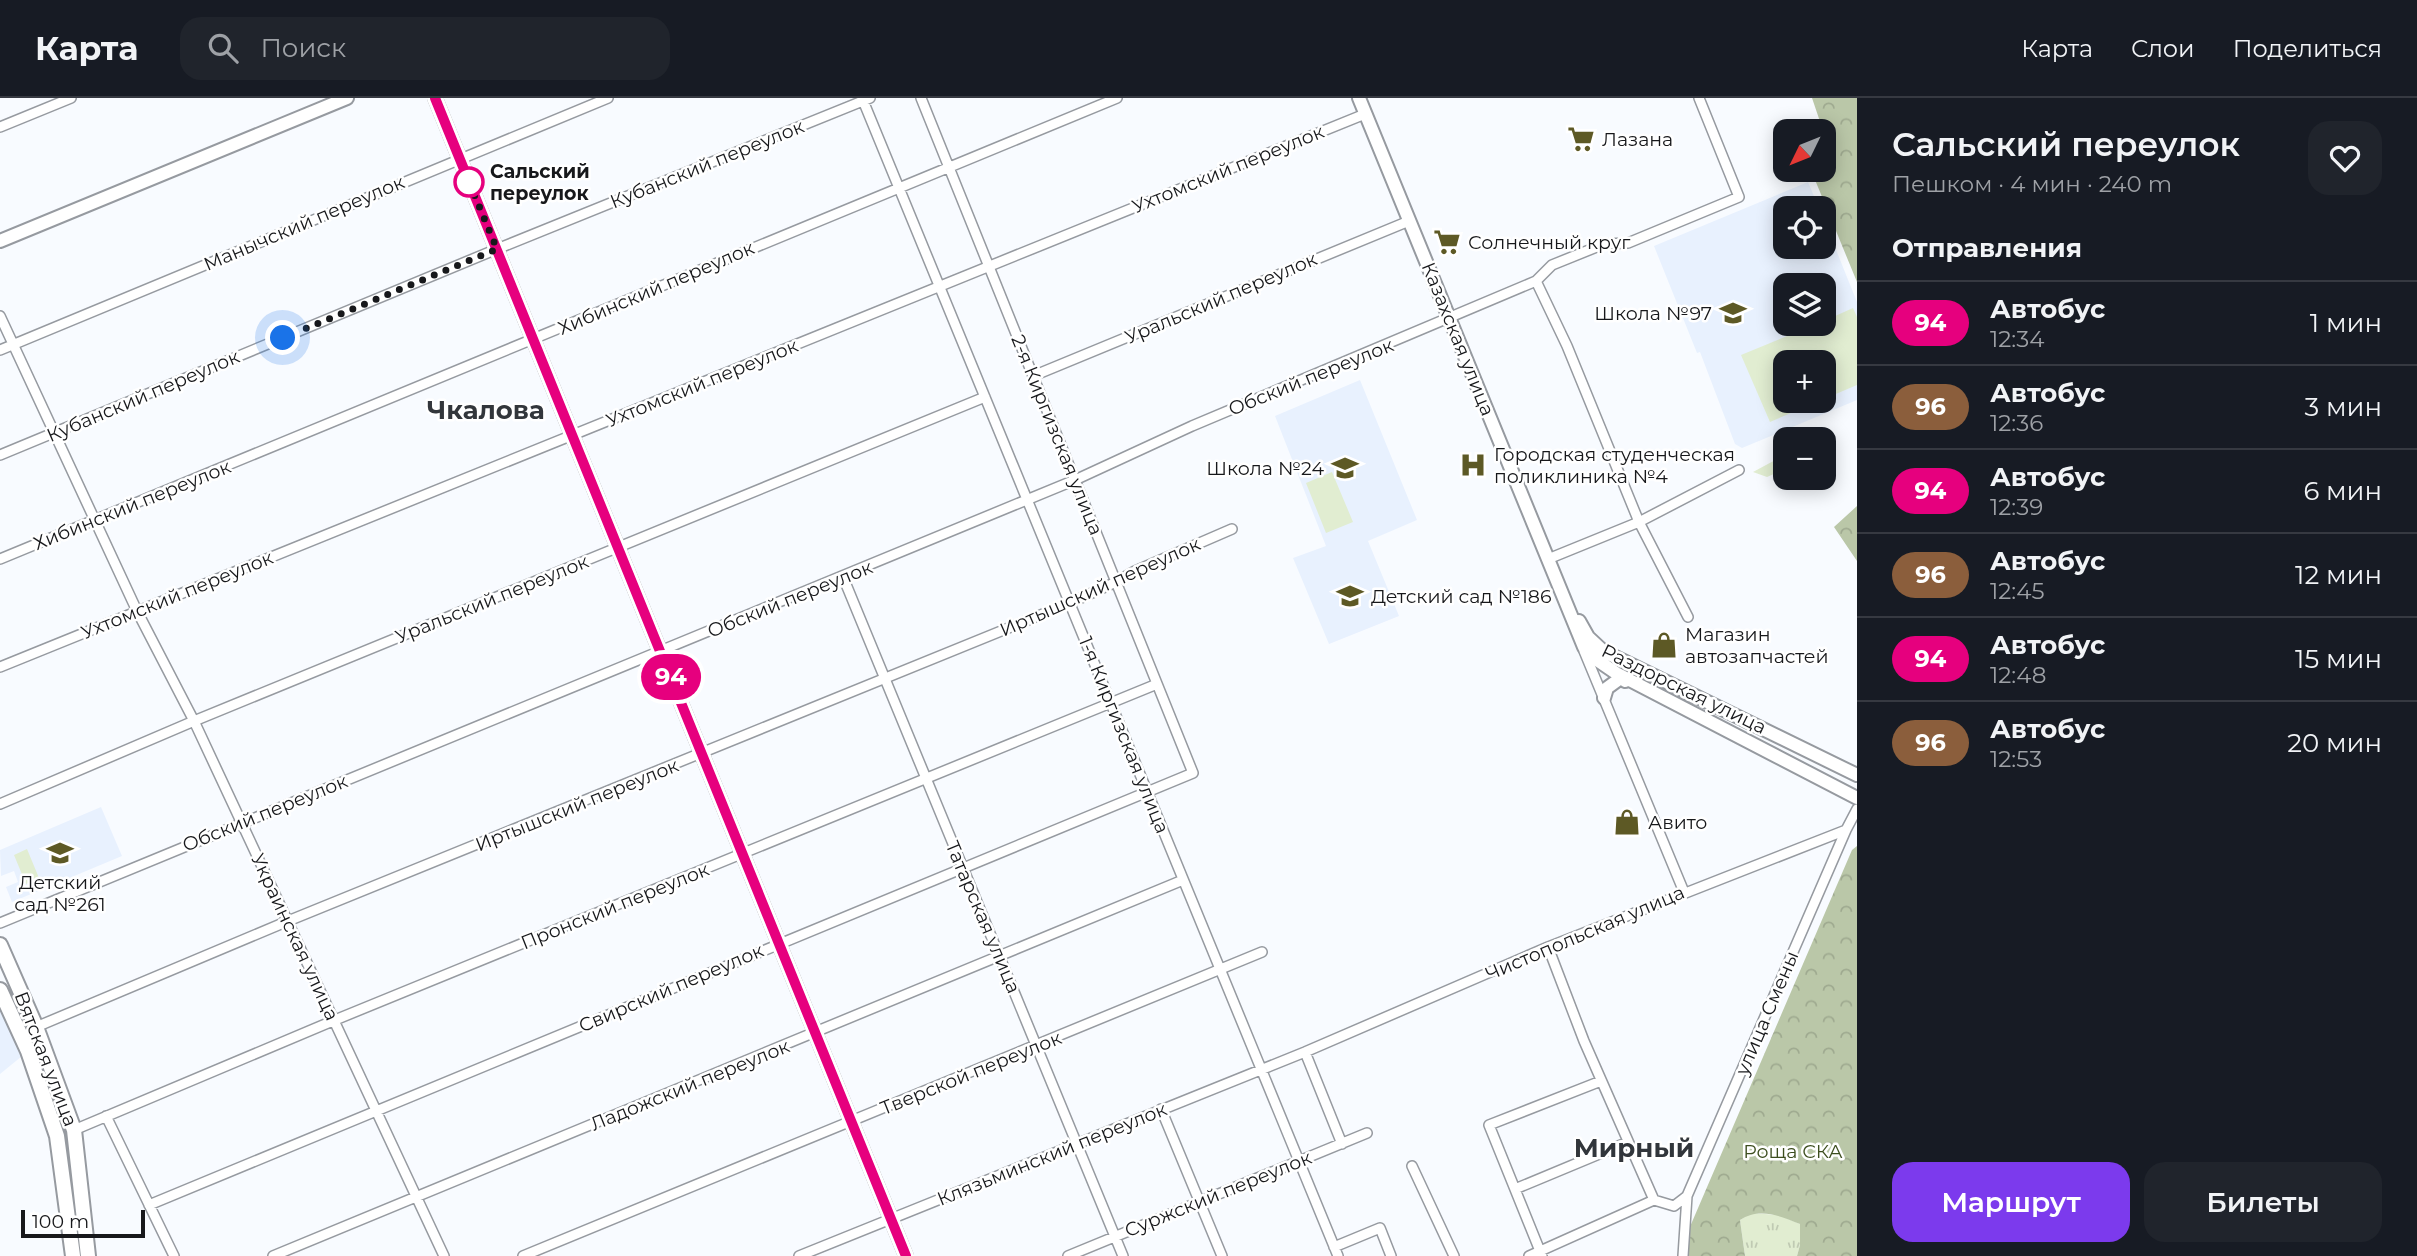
<!DOCTYPE html>
<html lang="ru">
<meta charset="utf-8">
<style>
:root{--surface:#171b24;--page:#20242c;--text:#f1f3f6;--muted:#9ea1a6;--line:#363941;--accent:#7c3aed}
body{margin:0;font-family:Montserrat,sans-serif;background:var(--page);color:var(--text);height:100vh;display:flex;flex-direction:column;font-size:26px;white-space:nowrap}
*{box-sizing:border-box;margin:0}
p{font-size:23px;color:var(--muted)}
.icon{flex:none;width:38px;height:38px;fill:none;stroke:currentColor;stroke-width:2;stroke-linecap:round;stroke-linejoin:round}
.map{position:relative;flex:1;overflow:hidden}
.details{display:flex;flex-direction:column;background:var(--surface);width:560px}
.details>*{flex:none}
.badge{padding:0 14px;border-radius:23px;font-size:24px;line-height:46px}
.needle{width:46px;rotate:227deg}
.tools{position:absolute;left:1773px;top:21px;display:grid;gap:14px}
.tools a{display:grid;place-items:center;width:63px;height:63px;border-radius:14px;background:var(--surface);box-shadow:0 4px 18px #0003;font-size:35px}
.scale{position:absolute;left:21px;bottom:18px;width:124px;box-sizing:border-box;padding-left:7px;border:4px solid #17181b;border-top:0;font-size:19px;line-height:24px;white-space:nowrap;color:#17181b;-webkit-text-stroke:5px #fff;paint-order:stroke}
.you{position:absolute;width:35px;height:35px;margin:-18px;border:5px solid #fff;border-radius:50%;background:#1a73e8;box-shadow:0 0 0 10px #1a73e833}
.map>.badge{position:absolute;translate:-50% -50%;box-shadow:0 0 0 4px #fff}
h2{padding:0 35px;font-size:26px;line-height:63px}
.round{display:grid;place-items:center;flex:none;width:74px;height:74px;border-radius:21px;background:var(--page)}
.head{display:flex;align-items:center;justify-content:space-between;height:119px;padding:0 35px}
h1{font-size:33px;font-weight:600;line-height:52px}
.button{display:flex;gap:14px;margin-top:auto;padding:14px 35px}
.button a{flex:1;height:80px;border-radius:21px;background:var(--accent);color:#fff;font-size:28px;font-weight:600;line-height:80px;text-align:center}
.button a+a{background:var(--page);color:var(--text)}
ul{padding:0;list-style:none}
li{display:flex;align-items:center;gap:21px;height:84px;padding:0 35px;border-top:2px solid var(--line)}
li div{flex:1}
li b{display:block;font-size:26px}
li em{font-style:normal}
li .badge{min-width:77px;font-weight:700;text-align:center}
header{display:flex;align-items:center;gap:42px;box-sizing:border-box;height:98px;padding:0 35px;background:var(--surface);border-bottom:2px solid var(--line)}
header strong{font-size:33px}
nav{display:flex;gap:38px;margin-inline-start:auto;font-size:24px}
.search{width:490px;height:63px;background:var(--page);display:flex;align-items:center;gap:18px;box-sizing:border-box;padding:0 24px;border-radius:21px;color:var(--muted);font-size:26px}
main{display:flex;flex:1;min-height:0}
.map>svg:first-child{display:block}
.built{fill:#e8f1fe;fill-rule:evenodd}
.grass{fill:url(#grass-tufts)}
.forest{fill:url(#forest-crowns)}
.green{fill:#e1edd1}
.lines{fill:none;stroke-linecap:round;stroke-linejoin:round}
.street-casing{stroke:#969aa0;stroke-width:12}
.secondary-casing{stroke:#969aa0;stroke-width:16}
.primary-casing{stroke:#969aa0;stroke-width:18}
.street{stroke:#fff;stroke-width:9}
.secondary{stroke:#fff;stroke-width:12}
.primary{stroke:#fff;stroke-width:14}
.line-casing{stroke:#fff;stroke-width:16}
.line{stroke:#e6007e;stroke-width:10}
.walk{stroke:#17181b;stroke-width:7;stroke-dasharray:0 12.6}
.stop-dot{fill:#fff;stroke:#e6007e;stroke-width:3.5}
.labels{text-anchor:middle;dominant-baseline:central;stroke-width:5;stroke-linejoin:round;paint-order:stroke}
.poi-label{font-size:19px;fill:#17181b;stroke:#fff;text-anchor:start}
.street-label{font-size:19px;fill:#17181b;stroke:#fff}
.stop-label{font-size:19px;font-weight:bold;fill:#17181b;stroke:#fff;text-anchor:start}
.park-label{font-size:19px;fill:#3d4e1f;stroke:#fff}
.district-label{font-size:26px;font-weight:bold;fill:#32363b;stroke:#fff}
</style>
<header>
<strong>Карта</strong>
<div class="search"><svg class="icon" aria-label="search" viewBox="0 0 24 24"><circle cx="10" cy="10" r="6"/><path d="M15 15l6 6"/></svg>Поиск</div>
<nav><a>Карта</a><a>Слои</a><a>Поделиться</a></nav>
</header>
<main>
<div class="map">
<svg width="1857" height="1158" viewBox="0 0 1857 1158">
<defs>
<pattern id="grass-tufts" width="24" height="20" patternUnits="userSpaceOnUse" patternTransform="scale(1.75)"><rect width="24" height="20" fill="#e1edd1"/><path d="M3 7l-1-3M5 7V3M7 7l1-3M15 17l-1-3M17 17v-4M19 17l1-3" fill="none" stroke="#c0cab3"/></pattern>
<pattern id="forest-crowns" width="20" height="18" patternUnits="userSpaceOnUse" patternTransform="scale(1.75)"><rect width="20" height="18" fill="#bac7a8"/><path d="M2 6a3 3 0 1 1 6 0M12 15a3 3 0 1 1 6 0" fill="none" stroke="#9faa90"/></pattern>
</defs>
<rect width="100%" height="100%" fill="#f8fbff"/>
<!-- built -->
<path class="built" d="M1808,84L1819,110H1785V149H1824V122L1857,204V302L1742,350L1735,346L1700,254L1697,255L1654,148ZM1785,187H1824V226H1785ZM1785,264H1824V303H1785Z
M1360,282L1417,422L1368,443L1399,518L1329,546L1293,460L1326,448L1275,318Z
M101,709L122,758L12,804L6,789L18,784L14,773L1,778L0,752Z
M0,896L27,954L0,976Z"/>
<!-- grass -->
<path class="grass" d="M1751,1115L1779,1117L1800,1126V1147L1797,1158H1745L1740,1122Z"/>
<!-- forest -->
<path class="forest" d="M1812,0H1857V184L1811,72H1824V61L1832,59Z
M1857,408V463L1834,429Z
M1857,748V1158H1797L1800,1147V1126C1781,1118 1759,1109 1740,1122L1745,1158H1689V1131L1852,752Z"/>
<!-- green -->
<path class="green" d="M1853,210L1857,219V287L1824,301V264H1785V303H1819L1770,324L1741,257L1816,226H1824V223Z
M1781,359L1785,361V371L1767,379L1753,374Z
M1332,374L1353,424L1326,435L1306,385Z
M27,751L39,780L26,786L14,757Z"/>
<g class="lines">
<!-- street casing -->
<g class="street-casing">
<path id="street" d="M862,0L1338,1158
M0,29L71,0
M1536,183L1567,248L1639,424L1688,519
M0,218L137,513L194,623L444,1158
M0,252L608,0
M1033,278L1409,123
M0,357L497,151L870,0
M0,461L1117,0
M1548,461L1639,424L1739,372
M843,479L1123,1158
M1584,553L1684,794
M0,569L1365,16
M0,706L194,623L985,299
M0,825L1075,382L1192,328L1536,183L1552,167L1604,146L1628,145L1739,99L1699,0
M1548,849L1584,943L1654,1102L1674,1108L1687,1098
M36,929L288,823L1070,505L1116,484L1135,473L1232,431
M1305,954L1342,1046
M1161,1011L1222,1158
M106,1018L174,1158
M74,1032L335,922L1157,586
M1412,1068L1454,1158
M1515,1091L1628,1044
M149,1107L1193,675L921,0
M1334,1149L1380,1130L1391,1158
M273,1158L1183,782
M523,1158L1262,854
M799,1158L1305,954L1548,849L1846,732L1857,711
M1068,1158L1367,1035
M1529,1158L1654,1102
M1542,1158L1489,1027L1601,983
M1683,1158L1687,1098L1846,732"/>
</g>
<!-- secondary casing -->
<g class="secondary-casing">
<path id="secondary" d="M435,0L906,1158
M1359,0L1584,549L1597,562L1616,575L1857,700
M0,143L347,0
M1579,523L1588,539L1603,553L1857,677
M1604,600L1607,590L1622,579L1625,583"/>
</g>
<!-- primary casing -->
<g class="primary-casing">
<path id="primary" d="M0,847L36,929L74,1032L88,1158
M0,892L28,953L57,1038L73,1158"/>
</g>
<!-- street -->
<use href="#street" class="street"/>
<!-- secondary -->
<use href="#secondary" class="secondary"/>
<!-- primary -->
<use href="#primary" class="primary"/>
</g>
<g class="lines">
<!-- line casing -->
<g class="line-casing">
<path id="line" d="M435,0L906,1158"/>
</g>
<!-- line -->
<use href="#line" class="line"/>
<!-- walk -->
<path class="walk" d="M283,240L497,151L469,84"/>
</g>
<!-- icons -->
<defs>
<g id="supermarket-bare" transform="scale(2.1)"><path d="M-6-5.5h2.5l.6 2H6L4.5 2H-2.5L-4.4-4H-6ZM-1.5 3.2a1.3 1.3 0 1 0 .1 0ZM3 3.2a1.3 1.3 0 1 0 .1 0Z" fill="#5d5925" stroke="#fff" stroke-width="2.5" paint-order="stroke"/></g>
<g id="school-bare" transform="scale(2.1)"><path d="M0-5L7-2L0 1L-7-2ZM-4 1L0 2.5L4 1V4Q0 6-4 4Z" fill="#5d5925" stroke="#fff" stroke-width="2.5" paint-order="stroke"/></g>
<g id="hospital-bare" transform="scale(2.1)"><path d="M-5-5h3v3.5h4V-5h3V5h-3V1.5h-4V5h-3Z" fill="#5d5925" stroke="#fff" stroke-width="2.5" paint-order="stroke"/></g>
<g id="shop-bare" transform="scale(2.1)"><path d="M-5-2.5h2.3a2.7 3.5 0 0 1 5.4 0H5L5.5 6h-11ZM-1.5-2.5h3a1.5 2.3 0 0 0-3 0Z" fill="#5d5925" stroke="#fff" stroke-width="2.5" paint-order="stroke"/></g>
</defs>
<g fill-rule="evenodd">
<use href="#supermarket-bare" x="1581" y="41"/>
<use href="#supermarket-bare" x="1447" y="144"/>
<use href="#school-bare" x="1733" y="215"/>
<use href="#hospital-bare" x="1473" y="367"/>
<use href="#school-bare" x="1345" y="370"/>
<use href="#school-bare" x="1350" y="498"/>
<use href="#shop-bare" x="1664" y="547"/>
<use href="#shop-bare" x="1627" y="724"/>
<use href="#school-bare" x="60" y="755"/>
</g>
<!-- markers -->
<circle class="stop-dot" cx="469" cy="84" r="14"/>
<g class="labels">
<!-- poi labels -->
<g class="poi-label">
<text x="1602" y="41">Лазана</text>
<text x="1468" y="144">Солнечный круг</text>
<text x="1712" y="215" text-anchor="end">Школа №97</text>
<text x="1494" y="356">Городская студенческая<tspan x="1494" dy="22">поликлиника №4</tspan></text>
<text x="1324" y="370" text-anchor="end">Школа №24</text>
<text x="1371" y="498">Детский сад №186</text>
<text x="1685" y="536">Магазин<tspan x="1685" dy="22">автозапчастей</tspan></text>
<text x="1648" y="724">Авито</text>
<text x="60" y="784" text-anchor="middle">Детский<tspan x="60" dy="22">сад №261</tspan></text>
</g>
<!-- street labels -->
<g class="street-label">
<text transform="translate(707 66) rotate(-22)">Кубанский переулок</text>
<text transform="translate(1228 71) rotate(-22)">Ухтомский переулок</text>
<text transform="translate(304 125) rotate(-23)">Манычский переулок</text>
<text transform="translate(656 190) rotate(-23)">Хибинский переулок</text>
<text transform="translate(1221 200) rotate(-23)">Уральский переулок</text>
<text transform="translate(1458 241) rotate(68)">Казахская улица</text>
<text transform="translate(1311 279) rotate(-22)">Обский переулок</text>
<text transform="translate(702 285) rotate(-22)">Ухтомский переулок</text>
<text transform="translate(143 298) rotate(-23)">Кубанский переулок</text>
<text transform="translate(1057 337) rotate(68)">2-я Киргизская улица</text>
<text transform="translate(132 407) rotate(-22)">Хибинский переулок</text>
<text transform="translate(1100 489) rotate(-24)">Иртышский переулок</text>
<text transform="translate(177 497) rotate(-22)">Ухтомский переулок</text>
<text transform="translate(492 501) rotate(-22)">Уральский переулок</text>
<text transform="translate(790 501) rotate(-22)">Обский переулок</text>
<text transform="translate(1684 591) rotate(26)">Раздорская улица</text>
<text transform="translate(1124 637) rotate(68)">1-я Киргизская улица</text>
<text transform="translate(577 707) rotate(-22)">Иртышский переулок</text>
<text transform="translate(265 715) rotate(-22)">Обский переулок</text>
<text transform="translate(615 808) rotate(-22)">Пронский переулок</text>
<text transform="translate(983 819) rotate(67)">Татарская улица</text>
<text transform="translate(1585 835) rotate(-23)">Чистопольская улица</text>
<text transform="translate(295 839) rotate(65)">Украинская улица</text>
<text transform="translate(671 890) rotate(-23)">Свирский переулок</text>
<text transform="translate(1767 915) rotate(-67)">улица Смены</text>
<text transform="translate(46 961) rotate(69)">Вятская улица</text>
<text transform="translate(971 975) rotate(-22)">Тверской переулок</text>
<text transform="translate(690 987) rotate(-22)">Ладожский переулок</text>
<text transform="translate(1052 1056) rotate(-22)">Клязьминский переулок</text>
<text transform="translate(1218 1096) rotate(-22)">Суржский переулок</text>
</g>
<!-- stop labels -->
<g class="stop-label">
<text x="490" y="73">Сальский<tspan x="490" dy="22">переулок</tspan></text>
</g>
<!-- park labels -->
<g class="park-label">
<text x="1793" y="1053">Роща СКА</text>
</g>
<!-- district labels -->
<g class="district-label">
<text x="486" y="312">Чкалова</text>
<text x="1634" y="1050">Мирный</text>
</g>
</g>
</svg>
<div class="tools">
<a><svg class="needle" viewBox="-14 -14 28 28"><path d="M0-13l5 13h-10z" fill="#e53935"/><path d="M0 13l5-13h-10z" fill="#9ea1a6"/></svg></a>
<a><svg class="icon" aria-label="locate" viewBox="0 0 24 24"><circle cx="12" cy="12" r="6"/><path d="M12 2v4M12 18v4M2 12h4M18 12h4"/></svg></a>
<a><svg class="icon" aria-label="layers" viewBox="0 0 24 24"><path d="M12 4l9 5-9 5-9-5zM3 14l9 5 9-5"/></svg></a>
<a>+</a>
<a>−</a>
</div>
<div class="scale">100 m</div>
<div class="you" style="left:283px;top:240px"></div>
<b class="badge" style="left:671px;top:579px;background:#e6007e;color:#fff">94</b>
</div>
<section class="details">
<div class="head"><div><h1>Сальский переулок</h1><p>Пешком · 4 мин · 240 m</p></div><a class="round"><svg class="icon" aria-label="heart" viewBox="0 0 24 24"><path d="M12 20l-8-8c-3-5 5-10 8-4 3-6 11-1 8 4z"/></svg></a></div>
<h2>Отправления</h2>
<ul>
<li><span class="badge" style="background:#e6007e;color:#fff">94</span><div><b>Автобус</b><p>12:34</p></div><em>1 мин</em></li>
<li><span class="badge" style="background:#8b5e3c;color:#fff">96</span><div><b>Автобус</b><p>12:36</p></div><em>3 мин</em></li>
<li><span class="badge" style="background:#e6007e;color:#fff">94</span><div><b>Автобус</b><p>12:39</p></div><em>6 мин</em></li>
<li><span class="badge" style="background:#8b5e3c;color:#fff">96</span><div><b>Автобус</b><p>12:45</p></div><em>12 мин</em></li>
<li><span class="badge" style="background:#e6007e;color:#fff">94</span><div><b>Автобус</b><p>12:48</p></div><em>15 мин</em></li>
<li><span class="badge" style="background:#8b5e3c;color:#fff">96</span><div><b>Автобус</b><p>12:53</p></div><em>20 мин</em></li>
</ul>
<div class="button"><a>Маршрут</a><a>Билеты</a></div>
</section>
</main>
